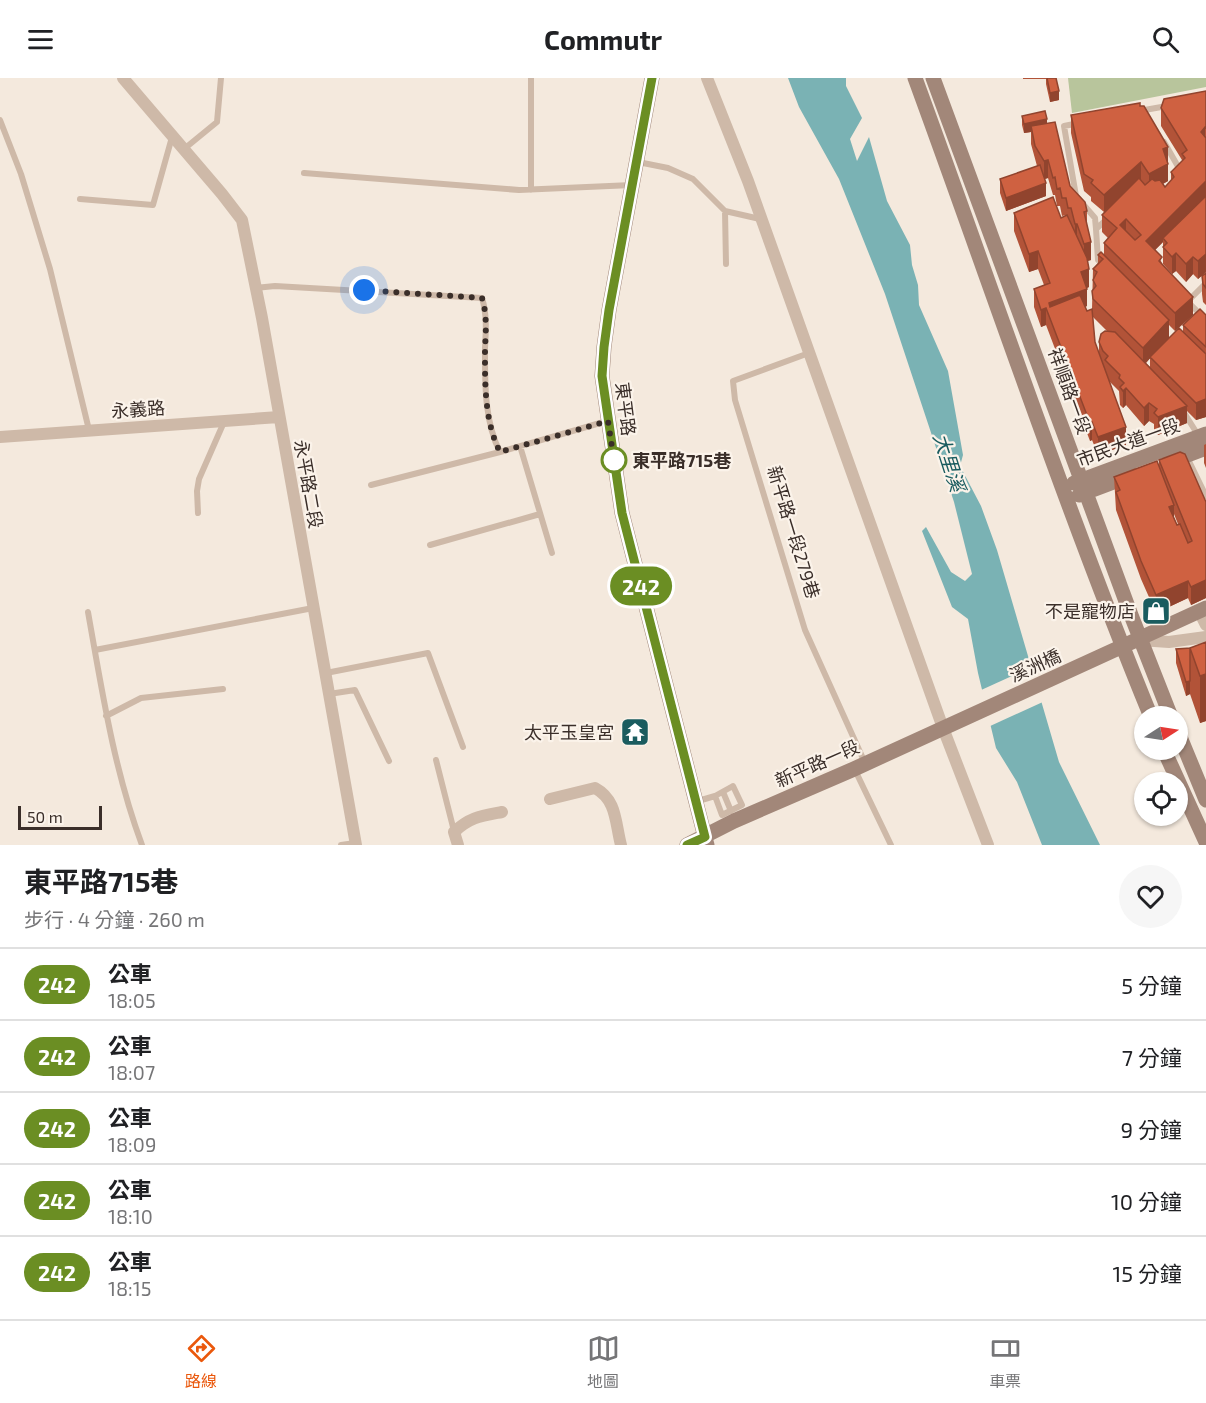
<!DOCTYPE html>
<html lang="zh-TW">
<meta charset="utf-8">
<style>
:root{--surface:#fff;--page:#f6f6f6;--text:#202124;--muted:#757577;--line:#e0e0e0;--accent:#ea580c}
body{margin:0;font-family:"Exo 2","Noto Sans TC",sans-serif;background:var(--page);color:var(--text);height:100vh;display:flex;flex-direction:column;font-size:22px;white-space:nowrap}
*{box-sizing:border-box;margin:0}
p{font-size:20px;color:var(--muted)}
.icon{flex:none;width:33px;height:33px;fill:none;stroke:currentColor;stroke-width:2;stroke-linecap:round;stroke-linejoin:round}
.map{position:relative;height:767px;overflow:hidden}
.panel{display:flex;flex-direction:column;background:var(--surface);flex:1}
.panel>*{flex:none}
.badge{padding:0 12px;border-radius:20px;font-size:21px;line-height:39px}
.needle{width:39px;rotate:78deg}
.fabs{position:absolute;left:1134px;top:628px;display:grid;gap:12px}
.fabs a{display:grid;place-items:center;width:54px;height:54px;border-radius:50%;background:var(--surface);box-shadow:0 2px 4px #0004;font-size:30px}
.scale{position:absolute;left:18px;bottom:15px;width:84px;box-sizing:border-box;padding-left:6px;border:3px solid #3a2e29;border-top:0;font-size:16px;line-height:21px;white-space:nowrap;color:#3a2e29;-webkit-text-stroke:4px #fbf3ea;paint-order:stroke}
.you{position:absolute;width:30px;height:30px;margin:-15px;border:4px solid #fff;border-radius:50%;background:#1a73e8;box-shadow:0 0 0 9px #1a73e833}
.map>.badge{position:absolute;translate:-50% -50%;box-shadow:0 0 0 3px #fff}
.round{display:grid;place-items:center;flex:none;width:63px;height:63px;border-radius:32px;background:var(--page)}
.overview{display:flex;align-items:center;justify-content:space-between;height:102px;padding:0 24px}
h1{font-size:28px;font-weight:700;line-height:45px}
ul{padding:0;list-style:none}
li{display:flex;align-items:center;gap:18px;height:72px;padding:0 24px;border-top:2px solid var(--line)}
li div{flex:1}
li b{display:block;font-size:22px}
li em{font-style:normal}
li .badge{min-width:66px;font-weight:700;text-align:center}
header{display:flex;justify-content:space-between;align-items:center;height:78px;padding:0 24px;background:var(--surface);font-size:27px;font-weight:700}
.dock{display:flex;justify-content:space-around;align-items:center;height:84px;border-top:2px solid var(--line);background:var(--surface);font-size:16px;color:var(--muted)}
.dock a{display:grid;justify-items:center;gap:3px}
.dock .on{color:var(--accent)}
.map>svg:first-child{display:block}
.green{fill:#b8c59c}
.water{fill:#7ab2b4}
.pier{fill:#f4e9dd}
.lines{fill:none;stroke-linecap:round;stroke-linejoin:round}
.lane{stroke:#ceb9a8;stroke-width:6}
.street{stroke:#ceb9a8;stroke-width:12}
.secondary{stroke:#a28779;stroke-width:15}
.wall{fill:#b25338;fill-rule:evenodd}
.shaded-wall{fill:#91442e}
.building{fill:#cf6141;stroke:#91442e;stroke-width:1.5;fill-rule:evenodd}
.line-casing{stroke:#fff;stroke-width:14}
.line{stroke:#6b8e23;stroke-width:9}
.walk{stroke:#3a2e29;stroke-width:6;stroke-dasharray:0 10.8}
.stop-dot{fill:#fff;stroke:#6b8e23;stroke-width:3}
.labels{text-anchor:middle;dominant-baseline:central;stroke-width:4.5;stroke-linejoin:round;paint-order:stroke}
.street-label{font-size:18px;fill:#3a2e29;stroke:#fbf3ea}
.stop-label{font-size:18px;font-weight:bold;fill:#3a2e29;stroke:#fbf3ea;text-anchor:start}
.poi-label{font-size:18px;fill:#3a2e29;stroke:#fbf3ea;text-anchor:end}
.water-label{font-size:20px;font-style:italic;fill:#1a5c5f;stroke:#fbf3ea}
</style>
<header><svg class="icon" aria-label="menu" viewBox="0 0 24 24"><path d="M4 6h16M4 12h16M4 18h16"/></svg>Commutr<svg class="icon" aria-label="search" viewBox="0 0 24 24"><circle cx="10" cy="10" r="6"/><path d="M15 15l6 6"/></svg></header>
<div class="map">
<svg width="1206" height="767" viewBox="0 0 1206 767">
<rect width="100%" height="100%" fill="#f4e9dd"/>
<!-- green -->
<path class="green" d="M1068,0H1206V9L1072,35Z"/>
<!-- water -->
<path class="water" d="M788,0H846V8L862,40L850,61L857,83L869,59L887,123L910,167L912,187L918,207L919,227L948,293L963,377L960,388L981,428L997,472L1059,684L1100,767H1042L1017,704L996,670L978,595L968,541L952,529L922,453L926,449L951,494L965,503L972,496L954,424L885,216L839,101L799,29Z"/>
<!-- pier -->
<path class="pier" d="M1034,588L1045,623L988,649L979,613Z"/>
<g class="lines">
<!-- lane -->
<path class="lane" d="M1139,33L1167,28
M0,42L21,96L50,191L89,352
M1079,45L1064,48L1076,118L1095,140L1096,151
M1164,64L1180,92
M184,71L217,44L221,0
M638,84L668,90L693,101L725,133L760,141
M304,95L519,112L632,107
M531,112V0
M80,121L153,127L172,59
M725,133L726,186
M1103,187L1098,182L1096,151L1107,141
M255,210L275,208L482,220C487,236 486,252 485,270C485,304 484,343 500,374
M1187,224L1206,205
M1189,225L1206,242
M809,275L733,303L735,322L805,552L865,685
M1183,333L1198,357
M520,368L552,475
M1186,377L1206,418
M371,407L500,374L607,343
M198,435L197,413L199,401L224,344
M430,467L540,436
M88,534C102,613 114,692 142,767
M95,572L313,530
M326,595L428,575L463,669
M329,616L355,612L389,683
M106,638L141,620L223,611
M436,682L454,753
M855,692L891,767
M723,714L731,733
M698,723L715,718L722,737L742,727L733,708L715,718
M341,767L355,765"/>
<!-- street -->
<path class="street" d="M123,0L222,116L242,142L262,240L356,767
M707,0L748,103L943,650L988,767
M0,359L279,339
M1199,533L1206,547
M1140,562L1169,564L1206,559
M550,721L595,710C617,722 615,744 621,767
M458,767L454,754C470,739 481,738 502,734"/>
<!-- secondary -->
<path class="secondary" d="M652,0L609,232L604,269L602,298L622,435L707,767
M915,0C993,213 1065,429 1151,639
M933,0L1131,537L1171,639
M1169,384L1206,370
M1074,405L1206,356
M1079,417L1132,397
M1178,654L1206,722
M1164,672L1206,764
M687,767L734,743L854,691L1206,530"/>
</g>
<!-- wall -->
<path class="wall" d="M1023,0H1056L1059,22L1050,24L1046,6V1H1023Z
M1206,13V194L1198,201L1193,196L1186,204L1176,193L1172,196L1163,186V164L1155,172L1162,185L1193,237L1175,253L1169,247V260L1183,253V247L1206,237V339L1196,342L1187,333V345L1158,357L1154,353V346L1149,343L1144,348L1126,327L1123,330L1120,327L1119,313L1109,303L1126,367L1098,377L1092,362L1090,363L1046,247L1041,249L1034,229V211L1044,207L1038,191L1029,194L1014,153V135L1061,140L1066,137L1062,138L1060,128H1057L1055,117H1053L1048,100L1045,101L1046,118L1006,133L1000,115V101L1037,88L1031,66V54L1024,55L1022,47V38L1047,45L1070,108L1087,133V149L1091,182L1087,183L1089,209L1087,210V228L1085,229L1087,233L1092,231L1093,191L1098,185V177H1104V165L1108,160L1102,154V137L1104,134L1091,123V119L1084,113L1071,55V37L1140,28L1168,69V103L1163,106L1165,109L1171,103V94L1182,83V82L1161,48V30ZM1093,239L1107,253L1099,264V277L1095,264ZM1150,280V289L1146,285Z
M1206,195V227L1203,224L1202,216V198Z
M1206,366V390L1204,385V367Z
M1159,382L1206,424V520L1191,527L1188,520L1156,535L1141,501L1116,432L1114,399L1159,389ZM1174,436L1178,446L1177,447L1174,440Z
M1206,564V643L1200,645L1190,616L1186,618L1176,585V571L1191,570Z"/>
<!-- shaded-wall -->
<path class="shaded-wall" d="M1059,13V22L1050,24V15Z
M1047,41V50L1031,48V54L1024,55V46Z
M1205,49V67L1201,54Z
M1168,69V103L1149,113V96L1163,71Z
M1048,82V100L1044,101V83Z
M1141,84V101L1104,134V117Z
M1206,103V121L1163,160V164L1146,181V163Z
M1046,105V118L1006,133V120Z
M1126,141V159L1120,147Z
M1075,146H1077V164H1075Z
M1091,164V182L1084,184V166Z
M1038,173V191L1029,194V176Z
M1176,175V193L1172,196V179Z
M1206,176V194L1198,201V183Z
M1193,179V196L1186,204V186Z
M1089,191V209L1081,212V194Z
M1087,211V228L1051,242L1049,225Z
M1193,219V237L1175,253V235Z
M1046,230V247L1041,249V232Z
M1169,242V260L1143,288V270Z
M1126,310V327L1123,330V313Z
M1206,321V339L1196,342V325Z
M1149,325V343L1144,348V330Z
M1187,328V345L1158,357V339Z
M1092,344V362L1090,363V345Z
M1126,349V367L1098,377V359Z
M1174,427V445L1169,429Z
M1206,502V520L1191,527V509Z
M1188,503V520L1156,535V517Z
M1206,596V643L1200,645V598Z
M1190,603V616L1186,618V604Z"/>
<!-- building -->
<path class="building" d="M1047,0H1056L1059,13L1050,15Z
M1206,13V50L1205,49L1201,54L1206,60V103L1146,163L1162,179L1159,183L1193,219L1175,235L1104,165L1117,150L1102,137L1139,100L1145,107L1152,101L1155,103L1160,102L1165,109L1174,99L1171,94L1185,80L1182,76L1187,72L1161,30L1164,21ZM1126,141L1141,157L1135,162L1120,147Z
M1140,25V28H1144L1168,69L1163,71L1168,86L1149,96L1141,84L1104,117L1091,105L1093,102L1084,96L1071,37Z
M1045,33L1047,41L1024,46L1022,38Z
M1055,44L1070,108L1085,124L1087,133L1084,134L1091,164L1084,166L1077,146H1075L1071,130H1068L1066,120H1062L1060,110L1057,111L1055,99L1053,100L1048,82L1044,83L1035,68L1031,48Z
M1040,87L1046,105L1006,120L1000,101Z
M1206,118V176L1198,183L1193,179L1186,186L1176,175L1172,179L1163,169L1167,165L1163,160Z
M1053,119L1061,140L1067,137L1087,180L1089,191L1081,194L1087,211L1049,225L1050,229L1080,217L1087,233L1092,231L1095,264L1126,349L1098,359L1092,344L1090,345L1046,230L1041,232L1034,211L1050,205L1038,173L1029,176L1014,135Z
M1101,174L1169,242L1143,270L1093,221L1092,213L1096,208L1093,202L1097,194L1093,191L1103,181L1098,177Z
M1206,195V210L1203,206L1202,198Z
M1200,231L1206,237V269L1183,247Z
M1179,250L1206,276V321L1196,325L1150,279Z
M1105,253L1115,254L1187,328L1158,339L1154,335L1157,331L1149,325L1144,330L1126,310L1123,313L1120,309L1124,305L1119,300L1120,297L1105,282L1108,278L1103,273L1099,264L1101,256Z
M1180,374L1185,376L1206,424V502L1191,509L1188,503L1156,517L1141,483L1116,414L1120,412L1114,399L1157,383L1174,427L1169,429L1177,447L1180,446L1188,465L1192,463L1159,382Z
M1206,564V596L1200,598L1190,570Z
M1190,570V603L1186,604L1176,571L1191,570Z"/>
<g class="lines">
<!-- line casing -->
<g class="line-casing">
<path id="line" d="M652,0L609,232L604,269L602,298L622,435L705,759L687,767"/>
</g>
<!-- line -->
<use href="#line" class="line"/>
<!-- walk -->
<path class="walk" d="M364,212L482,220C487,236 486,253 485,270C485,304 484,343 500,374L608,343L615,389L614,382"/>
</g>
<!-- icons -->
<defs>
<g id="shop-square" transform="scale(1.5)"><rect x="-9" y="-9" width="18" height="18" rx="4" fill="#1a5c5f" stroke="#fbf3ea"/><path d="M-5-2.5h2.3a2.7 3.5 0 0 1 5.4 0H5L5.5 6h-11ZM-1.5-2.5h3a1.5 2.3 0 0 0-3 0Z" fill="#fff"/></g>
<g id="temple-square" transform="scale(1.5)"><rect x="-9" y="-9" width="18" height="18" rx="4" fill="#1a5c5f" stroke="#fbf3ea"/><path d="M0-6L5-2H3V0L6.5 2.5H4V6H1.5V3h-3V6H-4V2.5H-6.5L-3 0V-2H-5Z" fill="#fff"/></g>
</defs>
<g fill-rule="evenodd">
<use href="#shop-square" x="1156" y="533"/>
<use href="#temple-square" x="635" y="654"/>
</g>
<!-- markers -->
<circle class="stop-dot" cx="614" cy="382" r="12"/>
<g class="labels">
<!-- street labels -->
<g class="street-label">
<text transform="translate(1070 313) rotate(70)">祥順路一段</text>
<text transform="translate(138 331) rotate(-4)">永義路</text>
<text transform="translate(626 331) rotate(83)">東平路</text>
<text transform="translate(1128 364) rotate(-20)">市民大道一段</text>
<text transform="translate(309 406) rotate(80)">永平路二段</text>
<text transform="translate(794 454) rotate(73)">新平路一段279巷</text>
<text transform="translate(1035 587) rotate(-24)">溪洲橋</text>
<text transform="translate(817 685) rotate(-24)">新平路一段</text>
</g>
<!-- stop labels -->
<g class="stop-label">
<text x="632" y="382">東平路715巷</text>
</g>
<!-- poi labels -->
<g class="poi-label">
<text x="1135" y="533">不是寵物店</text>
<text x="614" y="654">太平玉皇宮</text>
</g>
<!-- water labels -->
<g class="water-label">
<text transform="translate(950 384) rotate(72)">大里溪</text>
</g>
</g>
</svg>
<div class="fabs">
<a><svg class="needle" viewBox="-14 -14 28 28"><path d="M0-13l5 13h-10z" fill="#e53935"/><path d="M0 13l5-13h-10z" fill="#757577"/></svg></a>
<a><svg class="icon" aria-label="locate" viewBox="0 0 24 24"><circle cx="12" cy="12" r="6"/><path d="M12 2v4M12 18v4M2 12h4M18 12h4"/></svg></a>
</div>
<div class="scale">50 m</div>
<div class="you" style="left:364px;top:212px"></div>
<b class="badge" style="left:641px;top:508px;background:#6b8e23;color:#fff">242</b>
</div>
<section class="panel">
<div class="overview"><div><h1>東平路715巷</h1><p>步行 · 4 分鐘 · 260 m</p></div><a class="round"><svg class="icon" aria-label="heart" viewBox="0 0 24 24"><path d="M12 20l-8-8c-3-5 5-10 8-4 3-6 11-1 8 4z"/></svg></a></div>
<ul>
<li><span class="badge" style="background:#6b8e23;color:#fff">242</span><div><b>公車</b><p>18:05</p></div><em>5 分鐘</em></li>
<li><span class="badge" style="background:#6b8e23;color:#fff">242</span><div><b>公車</b><p>18:07</p></div><em>7 分鐘</em></li>
<li><span class="badge" style="background:#6b8e23;color:#fff">242</span><div><b>公車</b><p>18:09</p></div><em>9 分鐘</em></li>
<li><span class="badge" style="background:#6b8e23;color:#fff">242</span><div><b>公車</b><p>18:10</p></div><em>10 分鐘</em></li>
<li><span class="badge" style="background:#6b8e23;color:#fff">242</span><div><b>公車</b><p>18:15</p></div><em>15 分鐘</em></li>
</ul>
</section>
<nav class="dock">
<a class="on"><svg class="icon" aria-label="directions" viewBox="0 0 24 24"><path d="M12 3l9 9-9 9-9-9zM9 14v-3h6M13 9l2 2-2 2"/></svg>路線</a>
<a><svg class="icon" aria-label="map" viewBox="0 0 24 24"><path d="M3 6l6-2 6 2 6-2v14l-6 2-6-2-6 2zM9 4v14M15 6v14"/></svg>地圖</a>
<a><svg class="icon" aria-label="tickets" viewBox="0 0 24 24"><path d="M3 7h18v10H3zM15 7v10"/></svg>車票</a>
</nav>
